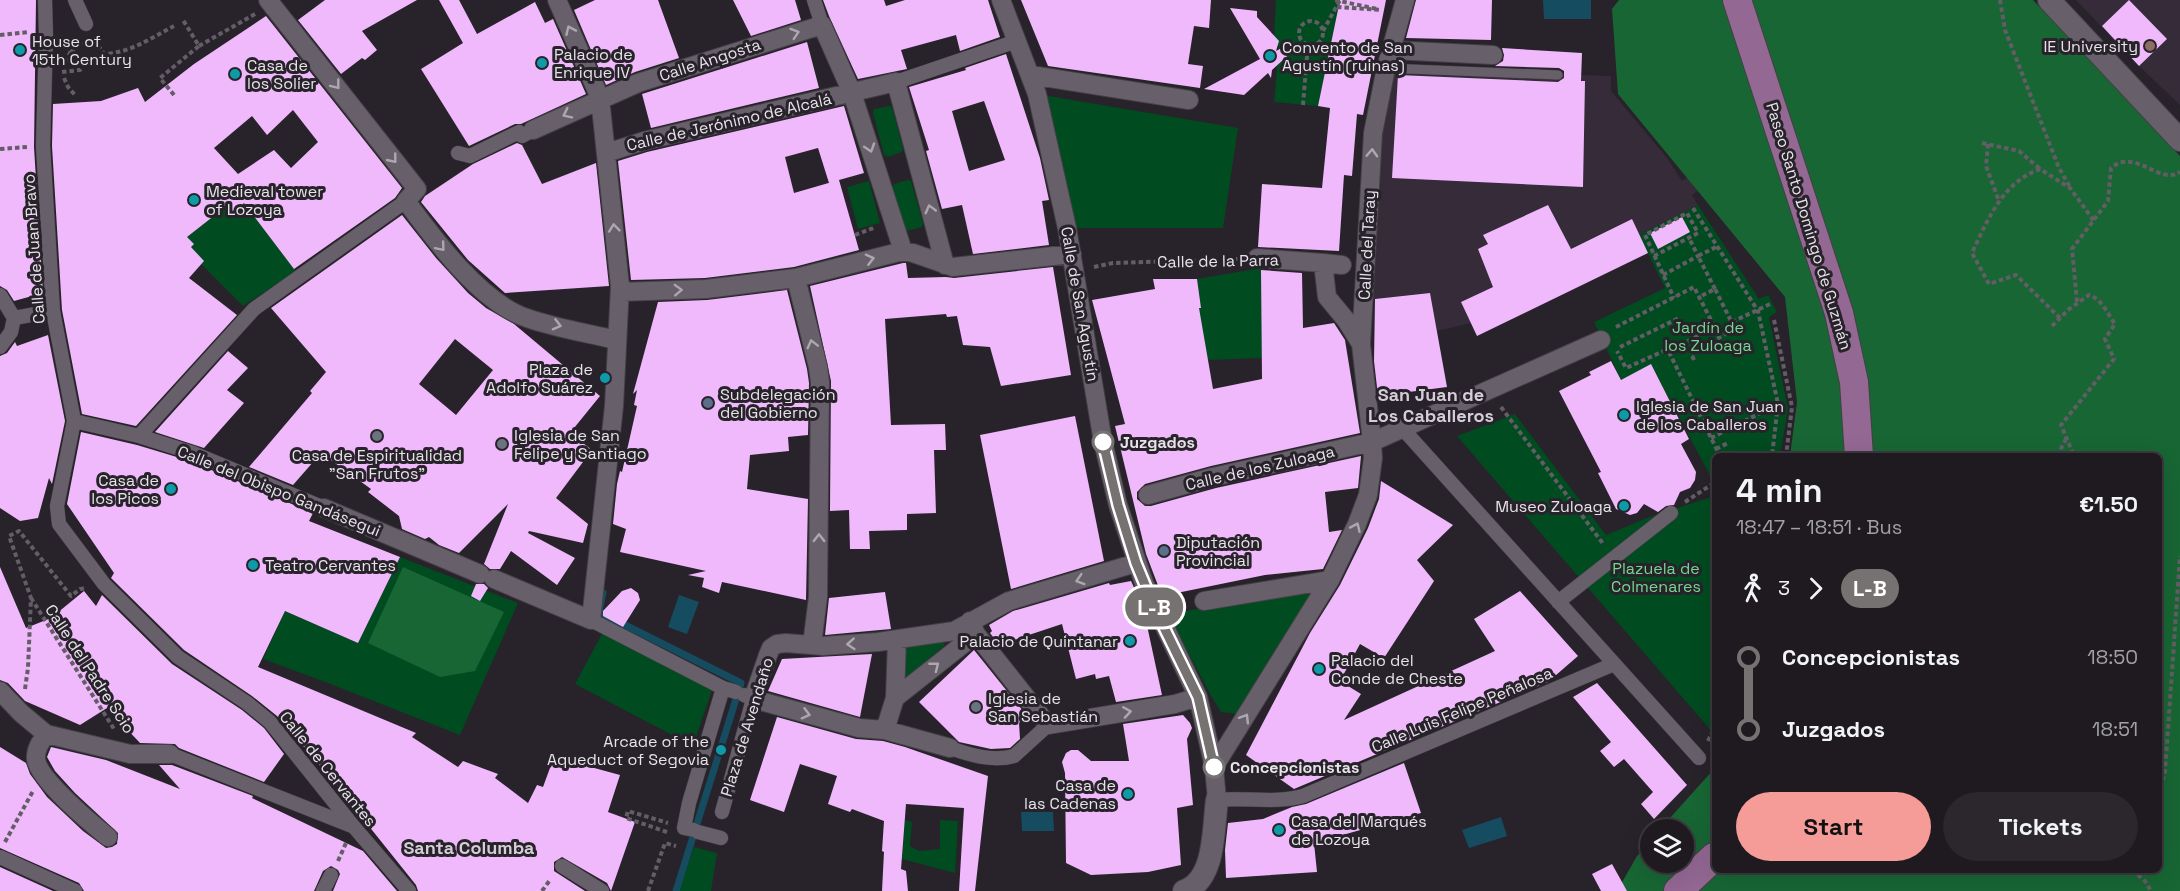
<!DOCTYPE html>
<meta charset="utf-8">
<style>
:root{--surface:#1e1a20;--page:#2b272d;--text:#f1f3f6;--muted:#a1a1a5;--line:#3c383e;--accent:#f59b98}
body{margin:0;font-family:"Space Grotesk",sans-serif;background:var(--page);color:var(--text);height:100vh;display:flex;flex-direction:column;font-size:22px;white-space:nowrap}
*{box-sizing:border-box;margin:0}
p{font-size:20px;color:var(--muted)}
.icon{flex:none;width:33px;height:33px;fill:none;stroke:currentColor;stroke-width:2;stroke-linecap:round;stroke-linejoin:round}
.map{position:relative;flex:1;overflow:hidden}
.details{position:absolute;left:1712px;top:453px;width:450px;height:420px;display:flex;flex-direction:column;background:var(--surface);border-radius:9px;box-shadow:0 6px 24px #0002,0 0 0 2px var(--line)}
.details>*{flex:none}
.badge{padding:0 12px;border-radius:20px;font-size:21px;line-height:39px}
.tools{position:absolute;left:1640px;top:819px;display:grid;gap:12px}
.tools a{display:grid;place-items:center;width:54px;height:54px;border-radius:50%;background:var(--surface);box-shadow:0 6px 24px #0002,0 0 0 2px var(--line);font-size:30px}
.map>.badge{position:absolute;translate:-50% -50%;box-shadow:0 0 0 3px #fff}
.legs{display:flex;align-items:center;gap:9px;height:66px;padding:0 24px;font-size:20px}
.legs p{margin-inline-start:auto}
.overview{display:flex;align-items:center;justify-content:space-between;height:102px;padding:0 24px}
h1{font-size:33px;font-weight:700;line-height:45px}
.button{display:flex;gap:12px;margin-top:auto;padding:12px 24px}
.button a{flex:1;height:69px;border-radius:36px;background:var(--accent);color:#111;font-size:24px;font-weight:700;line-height:69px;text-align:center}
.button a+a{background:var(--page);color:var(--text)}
ul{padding:0 24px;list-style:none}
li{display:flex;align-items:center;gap:21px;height:72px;font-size:22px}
li i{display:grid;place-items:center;width:9px;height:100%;margin:0 8px;background:currentColor}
li i::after{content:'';width:15px;height:15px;margin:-8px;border:4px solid;border-radius:50%;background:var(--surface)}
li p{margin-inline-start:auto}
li:first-child i{background:linear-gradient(#0000 50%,currentColor 0)}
li:last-child i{background:linear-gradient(currentColor 50%,#0000 0)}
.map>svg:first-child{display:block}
.built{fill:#352b39}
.green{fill:#004b20}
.forest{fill:#186634}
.water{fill:#154c60}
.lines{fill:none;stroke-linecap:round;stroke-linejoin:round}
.stream{stroke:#154c60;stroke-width:7}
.building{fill:#f0b9fc;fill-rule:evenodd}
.service-casing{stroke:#444046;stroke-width:10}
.pedestrian-casing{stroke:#444046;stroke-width:15}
.minor-casing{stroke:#444046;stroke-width:20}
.tertiary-casing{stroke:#444046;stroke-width:24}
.primary-casing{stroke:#444046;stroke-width:30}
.path{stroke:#635d65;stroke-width:4;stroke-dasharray:4.5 3;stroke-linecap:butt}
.service{stroke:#67606a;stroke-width:9}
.pedestrian{stroke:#67606a;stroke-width:14}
.minor{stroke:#67606a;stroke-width:18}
.tertiary{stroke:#67606a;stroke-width:22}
.primary{stroke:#936893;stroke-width:28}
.path-bridge{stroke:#635d65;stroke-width:4;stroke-dasharray:4.5 3;stroke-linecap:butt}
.oneway{stroke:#ada8b0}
.line-1-casing{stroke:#fff;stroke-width:14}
.line-1{stroke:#767271;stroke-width:9}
.education-dot{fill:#8d6e63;stroke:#28222b;stroke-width:2}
.culture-dot{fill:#0f9aa8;stroke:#28222b;stroke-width:2}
.service-dot{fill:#5c6f8a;stroke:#28222b;stroke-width:2}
.worship-dot{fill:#6b7280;stroke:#28222b;stroke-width:2}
.stop-1-dot{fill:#fff;stroke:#767271;stroke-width:3}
.labels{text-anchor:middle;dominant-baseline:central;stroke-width:6;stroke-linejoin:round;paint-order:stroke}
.poi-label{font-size:16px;fill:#e7e3e9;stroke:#28222b;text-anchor:start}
.street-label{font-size:16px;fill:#e7e3e9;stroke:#28222b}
.park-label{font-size:16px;fill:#75d890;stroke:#28222b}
.stop-label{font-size:16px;font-weight:bold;fill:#e7e3e9;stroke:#28222b;text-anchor:start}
.neighbourhood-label{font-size:18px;font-weight:bold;fill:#d5cdd8;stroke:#28222b}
</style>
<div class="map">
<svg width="2180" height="891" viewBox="0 0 2180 891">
<rect width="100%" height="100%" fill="#28222b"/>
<!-- built -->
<path class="built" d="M2076,0H2180V105L2139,66Z
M1386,68L1611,76V91L1667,158L1682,181L1691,175L1700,189L1692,195L1698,205L1639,235L1631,219L1461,302L1471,323L1437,331L1430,293L1375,299L1364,297Z"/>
<!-- green -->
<path class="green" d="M1276,0H1348L1338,9L1318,106L1274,102L1279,47L1274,37Z
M1037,94L1238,128L1223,228H1067Z
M889,106L892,107L903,149L902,152L888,157L884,155L873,113L874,109Z
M908,180L911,181L923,223L922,227L907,231L904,230L892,187L894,184Z
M869,181L880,223L858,229L847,187Z
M244,203L296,271L243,306L201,264L187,237L224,208L232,215Z
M1698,205L1759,299L1768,295L1777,312L1769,317L1788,409L1780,456H1714V483L1651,365L1621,380L1594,322L1665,288L1639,235Z
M1261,268L1262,358L1208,360L1187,309L1201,308L1197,279Z
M1515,414L1606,535L1647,518L1714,496V734L1457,436Z
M400,557L518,603L460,735L328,683L263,659L285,611L358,643Z
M1316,588L1238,714L1221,712L1210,694L1168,614Z
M603,632L712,690L693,746L575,684Z
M941,639L945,645L906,678L903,676L906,647Z
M905,820L912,822L910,846L919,851L940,849V820L958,821L955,873L902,859Z
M694,847L717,853L711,891H679Z"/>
<!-- forest -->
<path class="forest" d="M1619,0H2033L2180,156V891H1617L1637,856L1650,841V862H1683V830L1660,829L1714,769V870H2158V456H1790L1797,402L1785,297L1618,94L1612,9Z
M403,567L504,612L475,671L440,677L368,643Z"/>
<!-- water -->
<path class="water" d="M1543,0H1591V19H1544Z
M679,595L699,602L687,634L668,627Z
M1021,812H1053L1054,831H1022Z
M1501,817L1507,836L1469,848L1462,830Z"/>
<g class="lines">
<!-- stream -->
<path class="stream" d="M603,593L599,612L741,683L676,891"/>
</g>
<!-- building -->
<path class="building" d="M0,0H36L34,147L43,293L14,301L7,290L0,286Z
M325,0H417L362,31L377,50L365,60L362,58L341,74L298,20Z
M439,0H459L477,34L535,2L545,23L553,19L586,94L521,124H515L469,146L421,69L463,43Z
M595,0H658L679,58L635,72L606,85L574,10Z
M733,0H795L801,20L751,36Z
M823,0H884L886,6L905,0H988L1000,37L960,51L956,35L901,50L907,69L858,79L829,16Z
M1021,0H1211L1209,28L1194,26L1188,64L1203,66L1200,88L1048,66Z
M1340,0H1386L1363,115L1357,114L1352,176L1344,175L1339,251L1258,247L1262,184L1322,188L1330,108L1318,106Z
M1416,0H1492L1491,40L1406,38Z
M2129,0L2167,39L2139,66L2102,26Z
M1230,8L1257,11V17L1279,41L1276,51L1293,42L1296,48L1272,70L1271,78L1268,73L1244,95L1204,89L1260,59Z
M266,16L402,188L395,198L294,269L244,203L232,215L224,208L187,237L194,244L191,247L204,261L189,278L237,315L136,426L82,414L62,310L52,146L53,104L101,101L138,88L145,102L194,64ZM293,110L318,142L291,168L274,150L238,174L214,148L252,116L267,135Z
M807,42L819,88L651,128L642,94Z
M1502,48L1582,53L1581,81H1585L1583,187L1392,178L1398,75L1558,82L1564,78V71L1559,68L1495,66L1503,61L1504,55Z
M1006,54L1040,158L1049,200L1042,201L1049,245L973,254L962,205L942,209L926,151L929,150L909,87L966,70L965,68ZM984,101L1005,160L969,171L952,111Z
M844,106L864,173L839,180L859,250L794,267L705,278L631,280L618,161L647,152ZM818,148L829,183L832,182L794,193L785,157Z
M517,143L522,145L542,184L596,163L609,286L505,293L468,260L421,202L425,196L473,164Z
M1548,205L1571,249L1632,219L1648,253L1477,336L1461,302L1493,287L1478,249L1488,244L1483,235Z
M402,215L436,258L468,293L486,308L514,324L600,396L570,433L592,450L556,498L588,524L583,543L529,531L528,533L575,558L557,585L511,551L500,569H490L484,564L508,504L459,553L439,545L429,537L425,539L402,529L399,516L368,492L371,489L321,453L293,485L249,467L312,393L310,391L326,372L271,308ZM455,339L493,370L456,415L419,384Z
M1682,217L1690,232L1658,249L1650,233Z
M903,263H906L908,278L946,277L954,278L1053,267L1071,375L1001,386L990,347L963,345L957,316L947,317L946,314L885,319L891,425L945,424L946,450H934L936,513L907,514V530L869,531L870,549H850L849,510L830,511L831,381L810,286Z
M1261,270L1302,273L1303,328L1334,323L1345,340L1360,433L1211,466L1145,484L1137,492V499L1145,506H1151L1216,488L1361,456L1358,488L1325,492L1329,532L1342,530L1323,569L1265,575L1162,596L1146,554L1115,426L1125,424L1092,300L1155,289L1153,279H1197L1201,308H1199L1213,389L1262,379Z
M787,290L807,369L809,383L808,435L788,437L789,451L750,455L747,489L808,499L806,600L722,582L719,593L702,587L704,578L688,575L706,571L620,552L626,529L613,524L617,484L620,471L622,472L637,406L634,405L637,390L633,394L658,302L707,300Z
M1430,293L1447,387L1378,396L1374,361L1375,299Z
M48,335L65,421L52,484L49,478L38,518L20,521L0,508V356L7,353L15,342L17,346Z
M228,351L248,368L227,390L244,403L204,448L155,432Z
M1611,361L1621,380L1651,364L1689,439L1681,444L1696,472L1695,480L1690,488L1680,492L1674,505L1666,506L1658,512L1644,504L1637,513L1630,515L1616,509L1598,473L1601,472L1559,391L1591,375L1589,372Z
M1075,416L1104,561L1011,589L980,435Z
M81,432L137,445L190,461L313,513L309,521L400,557L358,643L285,611L258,667L416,733L412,737L458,767L463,761L498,774L495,778L528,803L537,785L543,787L554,757L620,775L608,812L635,822L611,891L607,883L562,857L554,862V871L585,891H418L416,885L328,775L277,716L252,696L184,650L111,578L114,573L67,504Z
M1381,481L1453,525L1417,560L1434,581L1384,658L1360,644L1340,681L1361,694L1344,720L1495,651L1474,619L1520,591L1578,656L1548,682L1294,789L1246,755L1310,633L1340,585L1368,528L1379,499Z
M0,567L26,628L51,618L84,591L96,606L102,595L172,664L242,710L264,728L284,754L264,782L179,748L175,744L140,743L107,708L80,725L25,701L8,683L0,680Z
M1131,581L1143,607L1162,695L1116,702L1109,676L1096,679L1095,674L1076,679L1062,624L999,645L990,633L992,631L989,625L1013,611L1109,583L1110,585Z
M476,584H484L488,588L480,601L471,596Z
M631,588L638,593L640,600L623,627L603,616V611L622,591Z
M885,592L891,629L825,635L829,598Z
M974,650L1027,716L1019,723L1020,739L1010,748L991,749L959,742L919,702Z
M872,654L860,717L768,691L782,659Z
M1597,683L1687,785L1654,819L1641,804L1653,792L1624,759L1614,767L1600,751L1611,742L1573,697Z
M1183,715L1190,723L1192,728L1187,739L1193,805L1177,808L1181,865L1148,872L1091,875L1066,863L1065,773L1062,762L1066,753L1071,750H1078L1091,761H1129L1123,724Z
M777,717L856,739L883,741L905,747L988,776L975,891H959L964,808L906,804L901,869L906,871L908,891H882L884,852L882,851L884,821L852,809L850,812L828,804L837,776L800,764L784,812L750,800Z
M0,747L26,763L30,774L47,797L83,831L106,848L112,847L117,844L118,833L75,793L55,771L47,757L51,747L106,760L180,789L159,765H172L253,796L252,798L363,851L397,891H333L340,874L338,870L331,866L323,871L314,891H84L79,883L0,848Z
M1404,763L1421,813L1314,843L1317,872L1226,878L1225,850L1228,823L1263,819L1292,807L1306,804Z
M1612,864L1627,891H1601L1592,874Z
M0,867L53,891H0Z"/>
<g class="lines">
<!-- service casing -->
<g class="service-casing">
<path id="service" d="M1386,68L1558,75"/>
</g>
<!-- pedestrian casing -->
<g class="pedestrian-casing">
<path id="pedestrian" d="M45,0L46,35L43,146L53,311L74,421L57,506L59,524L104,584L178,657L247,703L270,722L354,827L409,891
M75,0L86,24
M814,0L822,25
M896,82L1017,41
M458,153L470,156L519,132L522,136L533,130
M0,295L14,318L53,311
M0,347L11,332L14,318
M74,421L139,436L193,453L324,508
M1402,428L1699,758
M139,436L254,309L406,201
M1558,602L1671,513
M591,620L723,688L736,692
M950,748C970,755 993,762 1014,756L1048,725
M170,754L352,826
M1217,800C1245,797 1276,804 1303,796L1614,664
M722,812L753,699L744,695
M694,830L684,828L689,803L723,688
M698,832L721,838
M0,857L75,891
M562,866L602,891
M323,891L331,875"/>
</g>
<!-- minor casing -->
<g class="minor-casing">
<path id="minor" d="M268,0L417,189L406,201C434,239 481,303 527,318C555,328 587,333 616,340
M1001,0L1037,94L1067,228L1103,442L1118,505L1144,583L1198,697L1214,767L1217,800
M1391,50L1493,55
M1031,75L1189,100
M533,130L638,83L822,25L852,93L903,251
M606,153L644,141L896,82L945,265
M1257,258L1323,263L1327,297L1346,320L1361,344
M1323,263L1342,265
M796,278L818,367L820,382L818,597L812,645
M620,292L706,289L796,278L903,251L913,253L953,267L1072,254
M1148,495L1213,477L1372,442L1601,340
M324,508L480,574
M494,579L591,620L614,406L620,286L600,98L557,0
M1204,601L1330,580
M970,621L976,634L1048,725L1175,704L1198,697
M897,640L895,698L885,730L859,728L753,699L768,655L771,648L777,644L786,643L823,646L878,642L954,631L1009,601L1136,563
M0,691L21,713L46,734L130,754H170
M895,698L976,634
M885,730L950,748
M46,734C41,741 35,750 36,759C38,779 92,824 108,837
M1214,767L1330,580L1357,524L1368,495L1373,458L1372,442L1361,344L1373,133L1386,68L1405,0"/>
</g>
<!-- tertiary casing -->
<g class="tertiary-casing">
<path id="tertiary" d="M2049,0L2180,140
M1184,891C1216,880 1213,828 1217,800"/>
</g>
<!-- primary casing -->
<g class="primary-casing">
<path id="primary" d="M1737,0L1839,313L1854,382L1859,456
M1678,891L1714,857"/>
</g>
<!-- path -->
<path class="path" d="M2000,0L2005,30L2059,168L2070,187
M1337,7L1381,10
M1299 33a12 12 0 1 1 24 0a12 12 0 1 1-24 0Z
M1323,31L1340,0
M0,35L29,32
M94,39L104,54C130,53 151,38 174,26
M64,46L87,61
M199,46L255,14
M65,62L71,51L84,41
M62,72L80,70L87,61L104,54
M64,78L68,87L75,95
M174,95L160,78L199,46L183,20
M1303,105L1308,44
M1982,143L2019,151L2039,168
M1988,144L1986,166L1999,201
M0,149L27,147
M1693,208L1758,311L1778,404L1772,456
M855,235L876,227
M1654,256L1698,233L1687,213L1645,235L1674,298
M1094,267L1113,263L1239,259
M1663,275L1698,256L1689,238
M1715,289L1698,256L1718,246
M2077,302L2072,249L2108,201L2111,168C2136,147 2159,186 2180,172
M2060,318L2016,275L1989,284L1972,253C1988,219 2002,183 2040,169L2070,188L2094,221
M1774,320L1792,407L1786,456
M1732,322L1770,304
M1714,326L1720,337
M2052,326L2068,310L2089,295C2101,298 2108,314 2115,324L2105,339L2114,359L2061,425L2074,456
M1616,327L1694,287L1714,326L1669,352L1666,350L1626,368L1617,351
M1620,347L1679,318
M1669,352L1720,456
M1694,360L1691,353L1735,329L1715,289L1699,297
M1501,407L1604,545
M1711,438L1778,404
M1716,449L1728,443
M2057,456L2067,437
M1685,502L1714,483
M31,598L114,729
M25,689L28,668L31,598L9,536L19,531L71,596L80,589L87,588
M1708,741L1714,728
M2158,795L2165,772L2180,556
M667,832L626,818L628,811L668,823
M5,842L33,791
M338,861L346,843
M2132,870L2145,881L2151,891
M542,891L550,880
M648,891L665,843L676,846"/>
<!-- service -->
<use href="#service" class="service"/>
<!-- pedestrian -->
<use href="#pedestrian" class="pedestrian"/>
<!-- minor -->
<use href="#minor" class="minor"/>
<!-- tertiary -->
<use href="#tertiary" class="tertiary"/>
<!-- primary -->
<use href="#primary" class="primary"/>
<!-- path-bridge -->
<path class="path-bridge" d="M1335,0L1377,9"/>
</g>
<!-- one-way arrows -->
<defs><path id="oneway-chevron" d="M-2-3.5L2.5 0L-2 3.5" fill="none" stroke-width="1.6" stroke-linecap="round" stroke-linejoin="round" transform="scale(1.5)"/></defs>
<g class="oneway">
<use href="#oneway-chevron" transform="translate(570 30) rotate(-114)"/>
<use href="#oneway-chevron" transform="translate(795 33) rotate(-18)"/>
<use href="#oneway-chevron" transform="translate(336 85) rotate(52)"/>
<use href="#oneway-chevron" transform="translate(567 114) rotate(154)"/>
<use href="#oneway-chevron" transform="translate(870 148) rotate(72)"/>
<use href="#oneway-chevron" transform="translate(1372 153) rotate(-87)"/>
<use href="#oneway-chevron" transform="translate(393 159) rotate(51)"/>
<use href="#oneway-chevron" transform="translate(930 209) rotate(-105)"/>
<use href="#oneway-chevron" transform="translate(614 228) rotate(-96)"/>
<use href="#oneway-chevron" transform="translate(441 247) rotate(50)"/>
<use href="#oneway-chevron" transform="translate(870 259) rotate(-14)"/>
<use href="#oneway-chevron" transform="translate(678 290) rotate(-2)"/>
<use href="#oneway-chevron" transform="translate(557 325) rotate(14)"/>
<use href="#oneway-chevron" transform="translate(812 344) rotate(-104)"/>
<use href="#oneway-chevron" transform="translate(1356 527) rotate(-66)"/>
<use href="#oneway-chevron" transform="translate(819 538) rotate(-90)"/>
<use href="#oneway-chevron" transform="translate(1080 580) rotate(163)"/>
<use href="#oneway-chevron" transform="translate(851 644) rotate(176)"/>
<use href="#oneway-chevron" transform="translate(935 666) rotate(-38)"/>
<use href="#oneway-chevron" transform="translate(1127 712) rotate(-9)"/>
<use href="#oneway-chevron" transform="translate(806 714) rotate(15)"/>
<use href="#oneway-chevron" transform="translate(1245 718) rotate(-58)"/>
</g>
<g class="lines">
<!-- line-1 casing -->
<g class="line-1-casing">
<path id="line-1" d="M1103,442L1118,505L1136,563L1155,609L1198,697L1214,767"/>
</g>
<!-- line-1 -->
<use href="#line-1" class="line-1"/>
</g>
<!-- markers -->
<circle class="education-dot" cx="2150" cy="46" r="6"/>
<g class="culture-dot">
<circle cx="20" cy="50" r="6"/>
<circle cx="1270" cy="56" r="6"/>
<circle cx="542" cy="63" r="6"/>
<circle cx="235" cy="74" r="6"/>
<circle cx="194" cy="200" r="6"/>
<circle cx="605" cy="378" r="6"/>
<circle cx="1624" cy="415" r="6"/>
<circle cx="171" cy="489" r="6"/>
<circle cx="1624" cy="506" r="6"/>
<circle cx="253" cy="565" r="6"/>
<circle cx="1130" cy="641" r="6"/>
<circle cx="1319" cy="669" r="6"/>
<circle cx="721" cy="750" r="6"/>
<circle cx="1128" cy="794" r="6"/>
<circle cx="1279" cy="830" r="6"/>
</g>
<g class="service-dot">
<circle cx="708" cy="403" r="6"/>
<circle cx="1164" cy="551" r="6"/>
</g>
<g class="worship-dot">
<circle cx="377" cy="436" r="6"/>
<circle cx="502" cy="444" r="6"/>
<circle cx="976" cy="707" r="6"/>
</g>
<g class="stop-1-dot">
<circle cx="1103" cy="442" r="10"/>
<circle cx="1214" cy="767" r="10"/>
</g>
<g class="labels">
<!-- poi labels -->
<g class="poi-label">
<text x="32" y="41">House of<tspan x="32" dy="18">15th Century</tspan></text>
<text x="2138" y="46" text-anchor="end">IE University</text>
<text x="1282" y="47">Convento de San<tspan x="1282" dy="18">Agustín (ruinas)</tspan></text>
<text x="554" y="54">Palacio de<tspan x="554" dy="18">Enrique IV</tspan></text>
<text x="247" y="65">Casa de<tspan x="247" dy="18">los Solier</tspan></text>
<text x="206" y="191">Medieval tower<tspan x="206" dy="18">of Lozoya</tspan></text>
<text x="593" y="369" text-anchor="end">Plaza de<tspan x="593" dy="18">Adolfo Suárez</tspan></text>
<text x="720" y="394">Subdelegación<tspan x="720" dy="18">del Gobierno</tspan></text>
<text x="1636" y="406">Iglesia de San Juan<tspan x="1636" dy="18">de los Caballeros</tspan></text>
<text x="514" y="435">Iglesia de San<tspan x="514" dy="18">Felipe y Santiago</tspan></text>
<text x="377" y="455" text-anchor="middle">Casa de Espiritualidad<tspan x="377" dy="18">"San Frutos"</tspan></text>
<text x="159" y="480" text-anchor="end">Casa de<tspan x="159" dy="18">los Picos</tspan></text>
<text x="1612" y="506" text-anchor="end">Museo Zuloaga</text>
<text x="1176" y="542">Diputación<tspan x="1176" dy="18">Provincial</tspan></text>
<text x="265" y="565">Teatro Cervantes</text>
<text x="1118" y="641" text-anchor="end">Palacio de Quintanar</text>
<text x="1331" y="660">Palacio del<tspan x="1331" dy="18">Conde de Cheste</tspan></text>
<text x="988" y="698">Iglesia de<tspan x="988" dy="18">San Sebastián</tspan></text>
<text x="709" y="741" text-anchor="end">Arcade of the<tspan x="709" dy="18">Aqueduct of Segovia</tspan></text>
<text x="1116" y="785" text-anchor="end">Casa de<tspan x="1116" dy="18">las Cadenas</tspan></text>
<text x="1291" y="821">Casa del Marqués<tspan x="1291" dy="18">de Lozoya</tspan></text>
</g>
<!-- street labels -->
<g class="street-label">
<text transform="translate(710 60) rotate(-18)">Calle Angosta</text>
<text transform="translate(729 122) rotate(-13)">Calle de Jerónimo de Alcalá</text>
<text transform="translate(1809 226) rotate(73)">Paseo Santo Domingo de Guzmán</text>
<text transform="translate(1367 245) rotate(-87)">Calle del Taray</text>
<text transform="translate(34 249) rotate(-94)">Calle de Juan Bravo</text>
<text transform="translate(1218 261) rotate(-1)">Calle de la Parra</text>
<text transform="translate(1080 304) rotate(80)">Calle de San Agustín</text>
<text transform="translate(1260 468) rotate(-13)">Calle de los Zuloaga</text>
<text transform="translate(279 491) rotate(22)">Calle del Obispo Gandásegui</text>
<text transform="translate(90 669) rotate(57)">Calle del Padre Scio</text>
<text transform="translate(1462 710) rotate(-23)">Calle Luis Felipe Peñalosa</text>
<text transform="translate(747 727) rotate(-73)">Plaza de Avendaño</text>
<text transform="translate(328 769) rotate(51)">Calle de Cervantes</text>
</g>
<!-- park labels -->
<g class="park-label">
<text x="1708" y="327">Jardín de<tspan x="1708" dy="18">los Zuloaga</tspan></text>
<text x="1656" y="568">Plazuela de<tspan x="1656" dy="18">Colmenares</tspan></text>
</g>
<!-- stop labels -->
<g class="stop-label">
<text x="1120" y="442">Juzgados</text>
<text x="1230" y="767">Concepcionistas</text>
</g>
<!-- neighbourhood labels -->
<g class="neighbourhood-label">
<text x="1431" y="394">San Juan de<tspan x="1431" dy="21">Los Caballeros</tspan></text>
<text x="469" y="847">Santa Columba</text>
</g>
</g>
</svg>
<div class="tools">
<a><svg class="icon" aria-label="layers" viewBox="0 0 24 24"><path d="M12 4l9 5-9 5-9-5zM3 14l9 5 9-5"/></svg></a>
</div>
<b class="badge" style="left:1154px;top:607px;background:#767271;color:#fff">L-B</b>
<section class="details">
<div class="overview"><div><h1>4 min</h1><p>18:47 – 18:51 · Bus</p></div><b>€1.50</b></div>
<div class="legs"><svg class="icon" aria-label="walk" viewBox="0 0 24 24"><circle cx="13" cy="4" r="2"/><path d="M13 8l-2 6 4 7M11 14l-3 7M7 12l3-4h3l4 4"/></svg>3<svg class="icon" aria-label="forward" viewBox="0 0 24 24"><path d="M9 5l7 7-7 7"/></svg><b class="badge" style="background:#767271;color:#fff">L-B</b></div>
<ul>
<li><i style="color:#767271"></i><b>Concepcionistas</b><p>18:50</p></li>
<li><i style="color:#767271"></i><b>Juzgados</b><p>18:51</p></li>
</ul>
<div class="button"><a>Start</a><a>Tickets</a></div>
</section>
</div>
